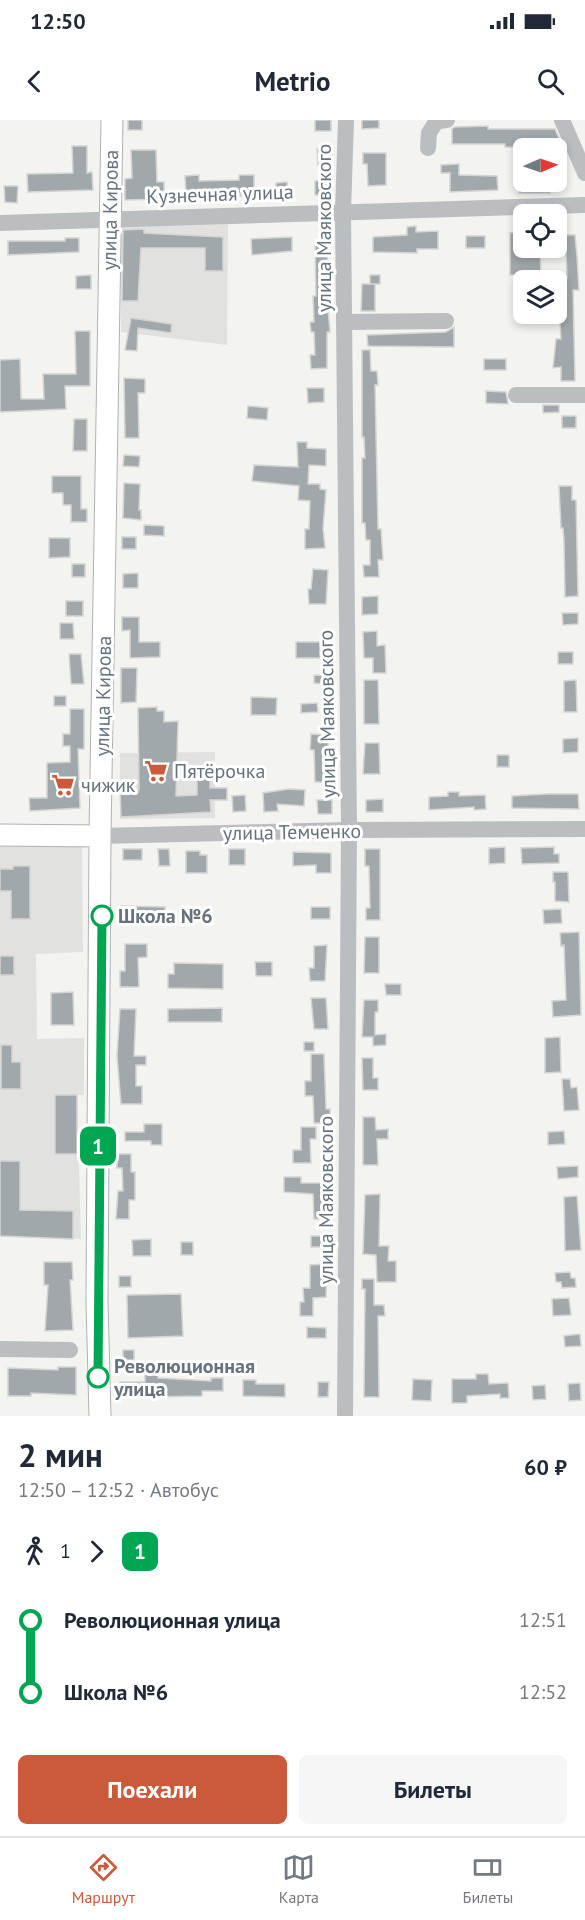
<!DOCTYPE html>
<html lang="ru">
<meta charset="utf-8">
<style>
:root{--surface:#fff;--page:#f6f6f7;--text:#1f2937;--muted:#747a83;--line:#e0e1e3;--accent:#ca5a39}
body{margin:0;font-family:"PT Sans",sans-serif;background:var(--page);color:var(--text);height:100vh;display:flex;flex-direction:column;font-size:22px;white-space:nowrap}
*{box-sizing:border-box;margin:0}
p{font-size:20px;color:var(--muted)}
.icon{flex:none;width:33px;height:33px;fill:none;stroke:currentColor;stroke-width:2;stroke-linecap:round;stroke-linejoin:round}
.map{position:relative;height:1296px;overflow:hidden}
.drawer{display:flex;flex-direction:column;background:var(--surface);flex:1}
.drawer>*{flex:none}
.badge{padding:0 12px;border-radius:9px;font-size:21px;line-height:39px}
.needle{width:39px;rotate:88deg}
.buttons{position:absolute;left:513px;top:18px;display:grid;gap:12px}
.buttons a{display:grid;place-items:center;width:54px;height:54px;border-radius:9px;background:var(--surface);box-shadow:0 3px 9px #0003;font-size:30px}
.map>.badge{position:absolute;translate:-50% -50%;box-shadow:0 0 0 3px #fff}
.legs{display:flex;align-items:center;gap:9px;height:66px;padding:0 18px;font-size:20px}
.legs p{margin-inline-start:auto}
.summary{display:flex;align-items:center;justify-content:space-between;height:102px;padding:0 18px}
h1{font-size:33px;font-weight:700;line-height:45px}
.primary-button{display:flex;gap:12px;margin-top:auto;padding:12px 18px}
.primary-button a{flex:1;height:69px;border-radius:9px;background:var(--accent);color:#fff;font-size:24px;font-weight:700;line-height:69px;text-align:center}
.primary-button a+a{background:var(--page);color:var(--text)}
ul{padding:0 18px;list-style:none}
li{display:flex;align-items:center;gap:21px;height:72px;font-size:22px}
li i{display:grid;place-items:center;width:9px;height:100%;margin:0 8px;background:currentColor}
li i::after{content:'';width:15px;height:15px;margin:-8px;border:4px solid;border-radius:50%;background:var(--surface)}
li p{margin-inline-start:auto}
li:first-child i{background:linear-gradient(#0000 50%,currentColor 0)}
li:last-child i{background:linear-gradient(currentColor 50%,#0000 0)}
.status{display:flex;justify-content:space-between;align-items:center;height:42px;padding:0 30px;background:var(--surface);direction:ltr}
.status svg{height:16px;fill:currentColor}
header{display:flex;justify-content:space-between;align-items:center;height:78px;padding:0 18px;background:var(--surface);font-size:27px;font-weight:700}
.tab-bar{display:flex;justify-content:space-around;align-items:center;height:84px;border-top:2px solid var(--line);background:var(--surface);font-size:16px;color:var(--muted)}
.tab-bar a{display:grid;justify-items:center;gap:3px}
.tab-bar .selected{color:var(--accent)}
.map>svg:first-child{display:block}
.built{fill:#e1e2e0}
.building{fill:#a1a8ac;stroke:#d4d4d3;stroke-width:1.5}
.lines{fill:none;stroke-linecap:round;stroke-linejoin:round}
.major-casing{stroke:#aeb2b5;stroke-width:23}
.minor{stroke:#babec1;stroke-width:16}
.major{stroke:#fff;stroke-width:21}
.line-1-casing{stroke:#fff;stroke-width:14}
.line-1{stroke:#00a651;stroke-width:9}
.stop-1-dot{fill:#fff;stroke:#00a651;stroke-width:3}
.labels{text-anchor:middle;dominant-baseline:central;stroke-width:6;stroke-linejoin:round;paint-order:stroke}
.street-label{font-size:20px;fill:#66737d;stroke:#fff}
.poi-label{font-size:20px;fill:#66737d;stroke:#fff;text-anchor:start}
.stop-label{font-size:20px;font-weight:bold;fill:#66737d;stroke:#fff;text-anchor:start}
</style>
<div class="status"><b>12:50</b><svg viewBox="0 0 49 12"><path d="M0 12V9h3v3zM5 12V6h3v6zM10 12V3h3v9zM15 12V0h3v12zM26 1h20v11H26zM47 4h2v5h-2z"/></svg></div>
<header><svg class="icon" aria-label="back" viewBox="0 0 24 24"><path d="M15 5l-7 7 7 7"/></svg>Metrio<svg class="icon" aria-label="search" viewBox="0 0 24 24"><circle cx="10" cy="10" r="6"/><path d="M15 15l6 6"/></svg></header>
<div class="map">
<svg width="585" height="1296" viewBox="0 0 585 1296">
<rect width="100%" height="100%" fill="#f3f3f0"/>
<!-- built -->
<path class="built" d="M228,104L227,225L121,212V107Z
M215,632V698L120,699V633Z
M0,726H82L83,832L36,834L37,919L84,918V975H77L81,1119L0,1116Z"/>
<!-- building -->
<path class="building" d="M128,0H142V10H128Z
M315,0H331V11H315Z
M362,0H379V8L362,9Z
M488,6V9H555L563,28L505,27V24H452V9L455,7Z
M72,26H87V53L92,52L93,70L28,72L27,54L73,53Z
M317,29H332V45H318Z
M131,30H156L157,62H164V79L125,80V59L132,58Z
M363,33H386V65L368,66L367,44H363Z
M459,44V55L497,56L498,70L450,72V53H441V45Z
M199,55V61L239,60V55H254V76H240V73L186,76L185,56Z
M315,61H330V75H315Z
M287,62L288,75H276V63Z
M519,62H550V73H519Z
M4,66H18L17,83L5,82Z
M416,106V112L438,111V129H417V133L373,132V117L407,115V107Z
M144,109V113L223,117V151H205V128H141L138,181H122L123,110Z
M524,112V128H540L541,154L510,155V113Z
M559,115H575L577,136L579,170H573L575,261H561V247L553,248L556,219H561L557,158H567L566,131H560Z
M466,116H485V128H466Z
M292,117V131L252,135L251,119Z
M65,118H79V132L8,135V121H65Z
M328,120L327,154H329V166H326L330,212H327V248L311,249L310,235H315L314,212H311L310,202H314L313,176H316L315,121Z
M91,155V169H76V156Z
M370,155H380V164H370Z
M362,164H375V191H361Z
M131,198L172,204L171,213L138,208L137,231L125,230Z
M454,207V227L368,226L367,215L446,212Z
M75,211H90V266H65L66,289L0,292V240L20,239L21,279H44L43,254H76Z
M362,230H370L371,251H377L378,265H375L378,409H381L383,440H378L379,457H364L363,445H370V420H366L365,403H362V338H365L364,317H362Z
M484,239H506V250H484Z
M124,258L145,259V273H138L139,318H125Z
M307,268H324V282L308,283Z
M486,271L506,272L508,284L486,283Z
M543,285H559V292L543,293Z
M248,286L268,288L267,300L247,298Z
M562,296H576V308H562Z
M74,299H87V331H73Z
M297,322H307V328L326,329V346L309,345L308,364H320V369L326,370L323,408L325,428L305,429V409H309L310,381L298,380L299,366L252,361L254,345L298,347Z
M124,335L140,336L139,347L123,346Z
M52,356H81V389H87V402H71V385H63V373H52Z
M124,363L140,364L139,390H141V400L123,398Z
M559,366H572V380H576L578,476L565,477L564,421L563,408H561Z
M144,405L164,406V416L144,415Z
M122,417H136V429H122Z
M49,418H70V437L49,438Z
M72,444H85V457H72Z
M313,449L328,450L326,484H309L308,469H311Z
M138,453V468H123V454Z
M378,476V494L362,495V477Z
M66,481H83V496H66Z
M562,493H578V504L563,505Z
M122,497H139V522H160V537L130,538V510L122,511Z
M60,503H73L74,519H60Z
M377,511V526L385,525L386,553H373V538H364L363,512Z
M296,522H320V538H296Z
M558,532H573V544H558Z
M69,534H81L84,564H71Z
M121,548H137L136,582L121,583Z
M314,555L331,556V564L314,563Z
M364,560H378L379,604H364Z
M576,560L577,592H564V561Z
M54,576H66V586H54Z
M251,577L277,578L276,595H251Z
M317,583L318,592L301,593V584Z
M157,587V591H164V602L178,601L176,676L197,675V658H210V668H227V680H210L211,692L121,697L120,670H139L138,588Z
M70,589H84V629H78L80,688L30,691L29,678H47V643L70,642V626H63V614H70Z
M311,614L328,615L329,662H315L314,630H310Z
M578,618V632L563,633V619Z
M365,623H379L380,654H363Z
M497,635H509V647H497Z
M289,669L305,670L304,686L277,684L278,691L264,692L263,673Z
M448,672H459V676L485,675L486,689L474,690V687L429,690V677L448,676Z
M547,674H578L579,689L512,688V676Z
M245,675L246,691L233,692L232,676Z
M383,679V692H366V680Z
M317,680H332V694H318Z
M505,727V743L489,744V728Z
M554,727V734H559V743L522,744L521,728Z
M123,729H142V740H123Z
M158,729H169L170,746H159Z
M229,729H245V745H229Z
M365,729H380V800H366V788H370L369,746H365Z
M186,731H200V735H207V753H186Z
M293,732L331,733V753H316V745L293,746Z
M13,746H30V799H11V771H0V749H13Z
M553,752H568L569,782L555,781V762H553Z
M121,786L165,787V803L146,804L145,799H121Z
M311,787H330V799H311Z
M561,789L562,803L544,804L543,790Z
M579,812L581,895L553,897L552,881L566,880L564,825L561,826L560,813Z
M365,817H379V853H364Z
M125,824H147V837L138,838L139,867H120V851H125Z
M327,825L325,861H310L309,848H314V826Z
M0,836H14V855H0Z
M255,842H272V856H256Z
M174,843L223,844V869L168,868V854H174Z
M385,864H401V875H386Z
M73,872L74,905H51V873Z
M311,878H326L328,909H314Z
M364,880H378V892H375V915L386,914V925L373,926V917H362Z
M222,888V902H168V889Z
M120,889H136L134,936H146V945H136V966H142V984H121L117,936Z
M560,917L561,952L545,953V918Z
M304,922H314V931H304Z
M1,925H12V942H21V969H1Z
M311,934H324L326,989H330V1003H314L313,976H305V961H311Z
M362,938H373V958H378V970H363Z
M562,959H570L571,968L577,967L579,990L564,991Z
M55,975H77V1034H55Z
M363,997H375L376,1010L388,1009V1019H377L378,1045H363Z
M144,1004H162V1025H151V1021H125V1012H144Z
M301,1007H316V1019H310L311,1043H293V1030H301Z
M564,1011L565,1024L548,1025V1012Z
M117,1034H131V1052H135V1080H129V1099H116L118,1071H123L122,1048H117Z
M0,1041H20V1090L73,1091V1119L0,1116Z
M578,1046V1057L558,1059L557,1047Z
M284,1057H301V1063H322V1068H325L326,1085H328V1099H314L313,1074L284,1072Z
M380,1074L379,1126H389L388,1141H396V1162H377L376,1135L363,1134L365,1075Z
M577,1076L581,1130L565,1131L564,1077Z
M311,1116H327V1127H311Z
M151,1119V1136H133L132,1120Z
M181,1122H193V1135H181Z
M44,1142H72L73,1160H70L73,1210L45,1211L48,1165H44Z
M327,1144L326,1177L313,1178V1196H300V1182H304L303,1168H310V1145Z
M570,1152L571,1158H575L576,1167L562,1168L561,1162H556L555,1153Z
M119,1156H131V1167H119Z
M362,1159H374V1185H384L385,1196H378L379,1277H364L365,1169H362Z
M181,1174L183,1216L128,1218L127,1175Z
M569,1178L571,1195L553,1196L552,1179Z
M307,1207L326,1208V1218H307Z
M580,1214L581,1226L565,1227L564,1216Z
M123,1230H134V1240H123Z
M58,1247H76V1275L31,1273V1276H8V1248L58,1250Z
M154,1249V1255H158V1258L211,1261V1258H223V1271H202V1276L145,1277V1274L120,1275V1262H145V1250Z
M476,1254H488L489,1264L508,1263L509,1278H500V1274L467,1276V1283H452V1259H476Z
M413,1259L432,1260L431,1281L412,1280Z
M243,1260H256V1264H285V1277L243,1276Z
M318,1262H329L328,1277H318Z
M580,1263L581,1280L569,1281L568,1264Z
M545,1265L546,1279L533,1280L532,1266Z"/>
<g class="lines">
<!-- major casing -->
<g class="major-casing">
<path id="major" d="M0,715L100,716
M100,1296L97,1182L100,716L112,0"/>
</g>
<!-- minor -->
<path class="minor" d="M562,0L585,53
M428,28L429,13L436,2L447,0
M0,103L585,85
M344,202L446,201
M516,275H585
M100,716L349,710L585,709
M0,1229L70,1230
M345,1296L349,710L343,92L346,0"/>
<!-- major -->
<use href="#major" class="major"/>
</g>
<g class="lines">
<!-- line-1 casing -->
<g class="line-1-casing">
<path id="line-1" d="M98,1257L102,796"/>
</g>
<!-- line-1 -->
<use href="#line-1" class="line-1"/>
</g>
<!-- icons -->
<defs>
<g id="supermarket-bare" transform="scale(1.8)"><path d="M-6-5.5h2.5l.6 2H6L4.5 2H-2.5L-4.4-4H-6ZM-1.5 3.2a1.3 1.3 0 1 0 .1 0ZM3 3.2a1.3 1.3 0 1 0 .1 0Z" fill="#ca5a39" stroke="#fff" stroke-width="2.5" paint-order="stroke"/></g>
</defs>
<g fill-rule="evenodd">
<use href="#supermarket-bare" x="156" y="651"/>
<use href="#supermarket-bare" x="63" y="665"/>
</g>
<!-- markers -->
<g class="stop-1-dot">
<circle cx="102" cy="796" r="10"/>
<circle cx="98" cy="1257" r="10"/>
</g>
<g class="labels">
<!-- street labels -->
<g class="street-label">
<text transform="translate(220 74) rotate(-2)">Кузнечная улица</text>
<text transform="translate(110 90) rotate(-89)">улица Кирова</text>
<text transform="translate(324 108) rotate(-90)">улица Маяковского</text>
<text transform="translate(103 576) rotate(-89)">улица Кирова</text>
<text transform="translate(327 594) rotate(-91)">улица Маяковского</text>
<text transform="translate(292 712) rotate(-1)">улица Темченко</text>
<text transform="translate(326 1080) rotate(-90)">улица Маяковского</text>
</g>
<!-- poi labels -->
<g class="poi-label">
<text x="174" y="651">Пятёрочка</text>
<text x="81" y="665">чижик</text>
</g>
<!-- stop labels -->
<g class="stop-label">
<text x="118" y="796">Школа №6</text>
<text x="114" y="1246">Революционная<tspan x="114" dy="23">улица</tspan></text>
</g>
</g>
</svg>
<div class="buttons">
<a><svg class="needle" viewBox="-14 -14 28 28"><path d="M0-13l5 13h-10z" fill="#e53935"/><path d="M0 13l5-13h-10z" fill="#747a83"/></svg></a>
<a><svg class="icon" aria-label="locate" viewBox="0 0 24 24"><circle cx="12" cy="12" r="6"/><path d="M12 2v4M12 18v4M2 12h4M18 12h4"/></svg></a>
<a><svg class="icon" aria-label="layers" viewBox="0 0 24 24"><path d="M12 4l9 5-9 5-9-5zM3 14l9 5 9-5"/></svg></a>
</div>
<b class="badge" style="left:98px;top:1026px;background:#00a651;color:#fff">1</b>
</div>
<section class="drawer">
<div class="summary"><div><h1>2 мин</h1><p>12:50 – 12:52 · Автобус</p></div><b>60 ₽</b></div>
<div class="legs"><svg class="icon" aria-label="walk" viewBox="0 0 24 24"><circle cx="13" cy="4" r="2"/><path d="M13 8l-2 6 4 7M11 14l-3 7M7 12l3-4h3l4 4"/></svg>1<svg class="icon" aria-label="forward" viewBox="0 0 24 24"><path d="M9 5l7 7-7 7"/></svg><b class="badge" style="background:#00a651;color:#fff">1</b></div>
<ul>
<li><i style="color:#00a651"></i><b>Революционная улица</b><p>12:51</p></li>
<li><i style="color:#00a651"></i><b>Школа №6</b><p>12:52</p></li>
</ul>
<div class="primary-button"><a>Поехали</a><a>Билеты</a></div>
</section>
<nav class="tab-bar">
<a class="selected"><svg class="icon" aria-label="directions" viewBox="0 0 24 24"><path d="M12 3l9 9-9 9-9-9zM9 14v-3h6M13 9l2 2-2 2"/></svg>Маршрут</a>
<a><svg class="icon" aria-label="map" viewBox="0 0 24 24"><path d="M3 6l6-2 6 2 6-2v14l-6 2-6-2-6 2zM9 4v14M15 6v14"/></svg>Карта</a>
<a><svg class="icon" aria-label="tickets" viewBox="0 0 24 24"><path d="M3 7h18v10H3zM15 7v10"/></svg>Билеты</a>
</nav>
